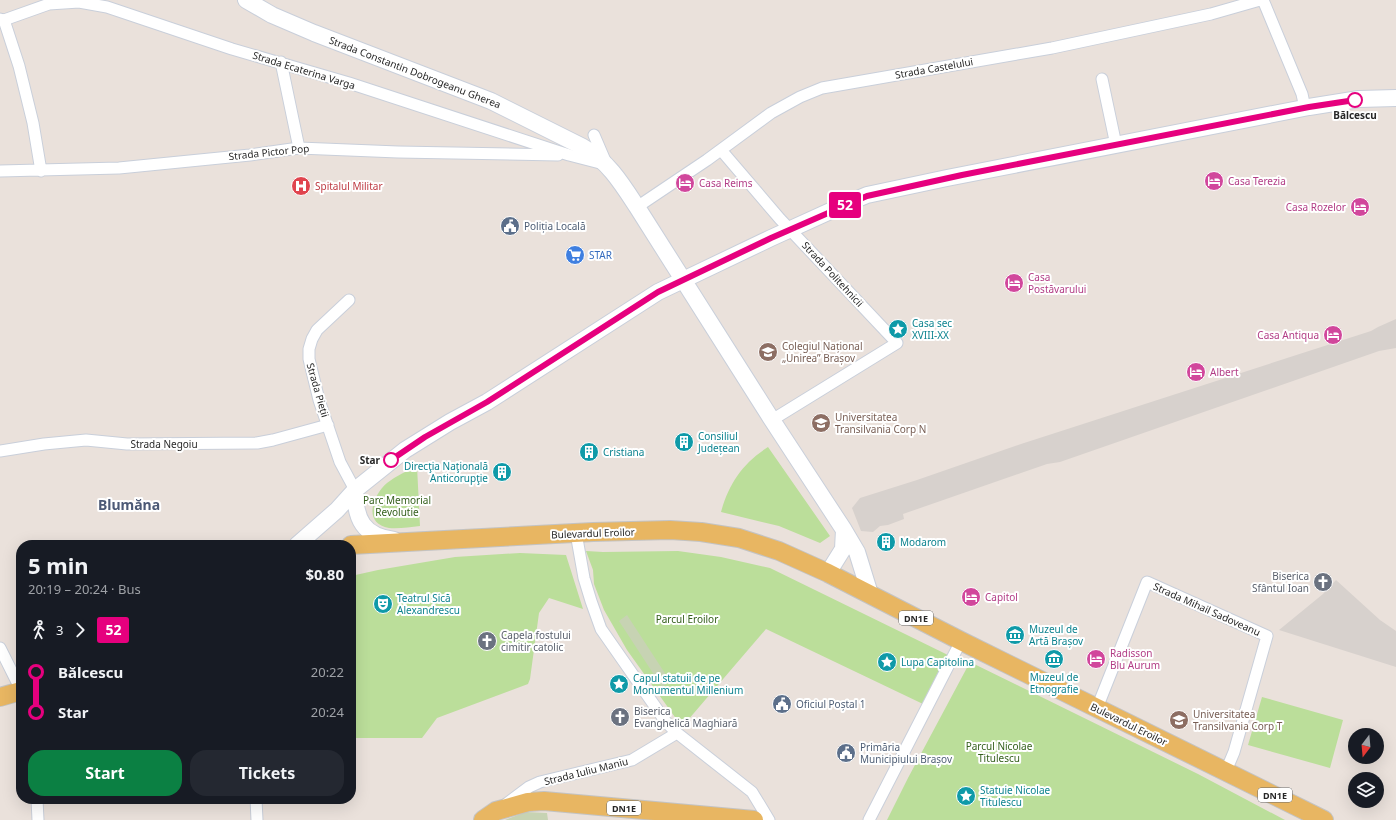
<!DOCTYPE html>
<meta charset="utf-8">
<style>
:root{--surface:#171b24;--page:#242831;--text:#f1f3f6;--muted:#9ea1a6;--accent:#0b8043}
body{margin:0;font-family:"Noto Sans",sans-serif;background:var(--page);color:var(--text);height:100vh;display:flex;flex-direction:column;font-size:15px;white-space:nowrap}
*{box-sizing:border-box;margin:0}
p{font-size:13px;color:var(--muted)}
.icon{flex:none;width:22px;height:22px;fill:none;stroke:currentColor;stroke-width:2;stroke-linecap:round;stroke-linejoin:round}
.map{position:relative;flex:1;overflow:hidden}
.side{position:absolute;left:16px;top:540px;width:340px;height:264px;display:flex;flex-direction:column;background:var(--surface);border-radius:16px;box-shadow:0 4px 16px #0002}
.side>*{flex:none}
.badge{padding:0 8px;border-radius:3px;font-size:14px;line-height:26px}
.needle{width:26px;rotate:196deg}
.tools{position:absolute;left:1348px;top:728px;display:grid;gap:8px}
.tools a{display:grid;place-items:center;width:36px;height:36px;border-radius:50%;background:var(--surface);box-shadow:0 4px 16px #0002;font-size:20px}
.map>.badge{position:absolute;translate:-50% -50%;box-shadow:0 0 0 2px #fff}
.legs{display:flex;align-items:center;gap:6px;height:44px;padding:0 12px;font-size:13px}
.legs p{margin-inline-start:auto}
.overview{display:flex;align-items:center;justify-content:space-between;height:68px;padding:0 12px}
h1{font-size:22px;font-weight:700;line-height:30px}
.button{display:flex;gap:8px;margin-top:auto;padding:8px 12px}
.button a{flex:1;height:46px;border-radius:16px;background:var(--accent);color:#fff;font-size:16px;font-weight:700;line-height:46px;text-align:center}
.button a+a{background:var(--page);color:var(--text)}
ul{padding:0 12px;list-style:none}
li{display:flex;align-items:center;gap:14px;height:40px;font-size:15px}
li i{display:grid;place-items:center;width:6px;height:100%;margin:0 5px;background:currentColor}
li i::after{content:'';width:10px;height:10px;margin:-5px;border:3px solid;border-radius:50%;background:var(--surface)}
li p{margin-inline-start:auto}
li:first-child i{background:linear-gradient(#0000 50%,currentColor 0)}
li:last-child i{background:linear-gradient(currentColor 50%,#0000 0)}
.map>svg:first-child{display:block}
.green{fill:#bbde9a}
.cemetery{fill:#c7d3b3}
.plaza{fill:#d7d1cd}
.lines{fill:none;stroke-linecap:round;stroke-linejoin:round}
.street-casing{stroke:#c9cfda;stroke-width:13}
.secondary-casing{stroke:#c9cfda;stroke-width:18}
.primary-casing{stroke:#c3c3c3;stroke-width:20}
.street{stroke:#fff;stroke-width:11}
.secondary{stroke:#fff;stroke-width:16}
.primary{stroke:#e8b662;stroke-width:18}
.line-1-casing{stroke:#fff;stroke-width:9}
.line-1{stroke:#e6007e;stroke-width:6}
.stop-1-dot{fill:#fff;stroke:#e6007e;stroke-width:2}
.labels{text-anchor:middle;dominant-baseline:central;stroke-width:4;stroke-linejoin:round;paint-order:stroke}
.shield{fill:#fff;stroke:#686868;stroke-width:1}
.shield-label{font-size:9px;font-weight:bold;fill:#282828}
.street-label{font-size:10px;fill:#282828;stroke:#fff}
.stop-label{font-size:10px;font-weight:bold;fill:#282828;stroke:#fff}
.hotel-label{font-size:10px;fill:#b23c85;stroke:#fff;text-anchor:start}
.health-label{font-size:10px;fill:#be3a42;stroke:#fff;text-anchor:start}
.service-label{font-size:10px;fill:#4e5e75;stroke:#fff;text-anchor:start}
.shop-label{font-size:10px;fill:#366cbe;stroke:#fff;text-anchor:start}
.culture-label{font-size:10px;fill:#0d838f;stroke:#fff;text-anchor:start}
.education-label{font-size:10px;fill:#785e54;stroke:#fff;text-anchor:start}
.park-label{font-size:10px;fill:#35601d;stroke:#fff}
.worship-label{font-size:10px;fill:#5b616d;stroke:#fff;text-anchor:start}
.district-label{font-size:14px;font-weight:bold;fill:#4c5976;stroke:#fff}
</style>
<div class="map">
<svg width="1396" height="820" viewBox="0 0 1396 820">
<rect width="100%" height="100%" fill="#eae1db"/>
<!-- green -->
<path class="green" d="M768,447L830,536L820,543L779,526L721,512C729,483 743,463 768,447Z
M417,466L420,526C410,527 399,529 389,528C362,523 373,495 387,483C396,476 407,471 417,466Z
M586,551L603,552L678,551L721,557L770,568L950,656L923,704L766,629L682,727L627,650L604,610L594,584L593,570Z
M520,553L566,555L583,609L549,598L539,613L530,679L528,684L437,718L422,738H354L351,720V576L378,570L455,557Z
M970,662L1198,774L1285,820H887L908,778Z
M1262,697L1343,720L1330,768L1248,745Z"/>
<!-- cemetery -->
<path class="cemetery" d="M627,615L670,681L662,687L619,621Z
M526,812L547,813L548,820H505Z"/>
<!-- plaza -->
<path class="plaza" d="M1396,319V348L1379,351L1060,462L1047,464L903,514L904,519L888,525L880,526L873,532L861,531L852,508L860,498L917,480L1021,444L1371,331L1378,327Z
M1336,580L1380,620L1396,631V667L1279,630L1323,594Z"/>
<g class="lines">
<!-- street casing -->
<g class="street-casing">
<path id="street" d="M1263,0L1302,94L1305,108
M0,19L4,20L49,4L79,2L107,7L232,49L349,83L569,155L600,163
M4,20L19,66L33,123L41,171
M281,62L299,148
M1102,79L1116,145
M594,135L606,163
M721,150L780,219L897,343L772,420
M0,171L119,168L250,155L299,148L398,152L558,155
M637,207L707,160L771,113L800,97L822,88L1052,48L1211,14L1260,0
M349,300L317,330L312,339L309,349V359L319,400L340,462L355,490
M0,451L44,444L86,440L127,444L257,443L273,440L328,425
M576,533L584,578L591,601L601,629L666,722L677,733L752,792L769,820
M0,648L21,690
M1097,708L1147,582L1267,636L1234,752L1226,771
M37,799L38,820
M256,799L257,820
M505,805L529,787L540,782L632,760L677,733
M869,820L961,641"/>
</g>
<!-- secondary casing -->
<g class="secondary-casing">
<path id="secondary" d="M246,0L272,15L314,33L491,101L583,147C608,161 622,184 637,207L772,420L844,530L857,552L870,594
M355,490C355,519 363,536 394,540
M297,545L337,510L355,490L405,450L450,422L487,402L658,292L771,238L848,203L867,195L947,178L1309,107L1359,99L1396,98
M828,573L843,549L844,530"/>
</g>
<!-- primary casing -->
<g class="primary-casing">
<path id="primary" d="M351,545L593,532L670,530L701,532L739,538L779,551L828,573L961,641L1324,820
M0,697L21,691
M483,820L496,811L528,802L544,801L754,820"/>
</g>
<!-- street -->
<use href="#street" class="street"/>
<!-- secondary -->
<use href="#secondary" class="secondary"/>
<!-- primary -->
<use href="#primary" class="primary"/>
</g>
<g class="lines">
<!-- line-1 casing -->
<g class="line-1-casing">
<path id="line-1" d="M391,460L425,437L487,402L658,292L771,238L867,196L962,175L1309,107L1355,100"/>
</g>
<!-- line-1 -->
<use href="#line-1" class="line-1"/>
</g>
<!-- icons -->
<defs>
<g id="hotel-disc" transform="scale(1)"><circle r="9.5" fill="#d1479c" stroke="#fff"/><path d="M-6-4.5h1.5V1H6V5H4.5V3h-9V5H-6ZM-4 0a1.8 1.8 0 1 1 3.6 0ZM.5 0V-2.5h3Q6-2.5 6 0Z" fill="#fff"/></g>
<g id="hospital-disc" transform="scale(1)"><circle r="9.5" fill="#e0444e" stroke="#fff"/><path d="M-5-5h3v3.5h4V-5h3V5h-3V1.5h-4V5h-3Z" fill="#fff"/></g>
<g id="civic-disc" transform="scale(1)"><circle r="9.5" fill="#5c6f8a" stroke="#fff"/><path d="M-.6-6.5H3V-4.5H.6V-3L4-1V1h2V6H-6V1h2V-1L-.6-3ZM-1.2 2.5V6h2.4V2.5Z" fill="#fff"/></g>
<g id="supermarket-disc" transform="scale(1)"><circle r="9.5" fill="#3f7fe0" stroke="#fff"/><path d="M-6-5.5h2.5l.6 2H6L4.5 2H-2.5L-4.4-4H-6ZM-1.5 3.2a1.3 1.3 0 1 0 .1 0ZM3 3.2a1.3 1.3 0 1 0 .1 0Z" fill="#fff"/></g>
<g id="sight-disc" transform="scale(1)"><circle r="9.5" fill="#0f9aa8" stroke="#fff"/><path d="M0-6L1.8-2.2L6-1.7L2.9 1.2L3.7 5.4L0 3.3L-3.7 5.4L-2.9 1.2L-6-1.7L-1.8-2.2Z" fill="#fff"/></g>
<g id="university-disc" transform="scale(1)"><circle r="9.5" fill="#8d6e63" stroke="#fff"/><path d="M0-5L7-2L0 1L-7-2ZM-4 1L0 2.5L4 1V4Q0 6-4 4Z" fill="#fff"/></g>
<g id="building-disc" transform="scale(1)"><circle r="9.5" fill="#0f9aa8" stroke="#fff"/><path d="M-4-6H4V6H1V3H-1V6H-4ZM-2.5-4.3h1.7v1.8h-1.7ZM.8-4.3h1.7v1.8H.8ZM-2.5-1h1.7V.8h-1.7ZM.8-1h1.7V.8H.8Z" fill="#fff"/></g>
<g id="church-disc" transform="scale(1)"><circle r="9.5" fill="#6b7280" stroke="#fff"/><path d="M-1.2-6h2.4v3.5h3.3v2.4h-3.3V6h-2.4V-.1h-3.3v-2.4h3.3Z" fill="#fff"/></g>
<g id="theatre-disc" transform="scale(1)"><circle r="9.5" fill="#0f9aa8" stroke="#fff"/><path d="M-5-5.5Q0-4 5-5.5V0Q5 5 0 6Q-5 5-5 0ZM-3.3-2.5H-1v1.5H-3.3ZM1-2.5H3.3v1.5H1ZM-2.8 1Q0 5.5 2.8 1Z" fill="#fff"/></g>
<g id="museum-disc" transform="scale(1)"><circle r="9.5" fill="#0f9aa8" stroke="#fff"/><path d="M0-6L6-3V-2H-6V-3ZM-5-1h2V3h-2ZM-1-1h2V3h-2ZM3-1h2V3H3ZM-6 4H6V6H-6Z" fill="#fff"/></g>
</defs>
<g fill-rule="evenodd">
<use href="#hotel-disc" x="1214" y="181"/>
<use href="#hotel-disc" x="685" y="183"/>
<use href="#hospital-disc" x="301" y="186"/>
<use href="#hotel-disc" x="1360" y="207"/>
<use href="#civic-disc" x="510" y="226"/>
<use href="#supermarket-disc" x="575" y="255"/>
<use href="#hotel-disc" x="1014" y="283"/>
<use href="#sight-disc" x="898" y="329"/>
<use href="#hotel-disc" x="1333" y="335"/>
<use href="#university-disc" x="768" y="352"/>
<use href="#hotel-disc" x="1196" y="372"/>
<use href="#university-disc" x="821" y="423"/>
<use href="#building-disc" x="684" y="442"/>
<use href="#building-disc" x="589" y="452"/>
<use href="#building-disc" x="502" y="472"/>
<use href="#building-disc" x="886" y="542"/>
<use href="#church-disc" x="1323" y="582"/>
<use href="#hotel-disc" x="971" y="597"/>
<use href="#theatre-disc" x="383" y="604"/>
<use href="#museum-disc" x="1015" y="635"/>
<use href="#church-disc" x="487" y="641"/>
<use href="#museum-disc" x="1054" y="659"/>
<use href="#hotel-disc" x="1096" y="659"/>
<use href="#sight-disc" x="887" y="662"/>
<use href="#sight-disc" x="619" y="684"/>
<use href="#civic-disc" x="782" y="704"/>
<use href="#church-disc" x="620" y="717"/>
<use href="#university-disc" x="1179" y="720"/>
<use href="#civic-disc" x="846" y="753"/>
<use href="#sight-disc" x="966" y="796"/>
</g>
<!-- markers -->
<g class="stop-1-dot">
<circle cx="1355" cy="100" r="7"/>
<circle cx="391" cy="460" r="7"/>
</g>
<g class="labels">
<!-- shield labels -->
<g class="shield">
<rect x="899" y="611" width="34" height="14" rx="3"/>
<rect x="1258" y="788" width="34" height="14" rx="3"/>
<rect x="607" y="801" width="34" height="14" rx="3"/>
</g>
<g class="shield-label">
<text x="916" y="618">DN1E</text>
<text x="1275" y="795">DN1E</text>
<text x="624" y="808">DN1E</text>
</g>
<!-- street labels -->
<g class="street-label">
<text transform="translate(934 68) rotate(-10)">Strada Castelului</text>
<text transform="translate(304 70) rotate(17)">Strada Ecaterina Varga</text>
<text transform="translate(415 72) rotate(21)">Strada Constantin Dobrogeanu Gherea</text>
<text transform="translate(269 152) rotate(-6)">Strada Pictor Pop</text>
<text transform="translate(833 274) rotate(47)">Strada Politehnicii</text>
<text transform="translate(318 390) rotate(74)">Strada Pieții</text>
<text x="164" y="444">Strada Negoiu</text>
<text transform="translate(593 533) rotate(-2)">Bulevardul Eroilor</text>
<text transform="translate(1207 609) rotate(24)">Strada Mihail Sadoveanu</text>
<text transform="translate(1129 724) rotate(26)">Bulevardul Eroilor</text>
<text transform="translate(586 771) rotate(-14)">Strada Iuliu Maniu</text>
</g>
<!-- stop labels -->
<g class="stop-label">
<text x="1355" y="115">Bălcescu</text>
<text x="380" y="460" text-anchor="end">Star</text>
</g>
<!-- hotel labels -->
<g class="hotel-label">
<text x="1228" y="181">Casa Terezia</text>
<text x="699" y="183">Casa Reims</text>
<text x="1346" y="207" text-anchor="end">Casa Rozelor</text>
<text x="1028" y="277">Casa<tspan x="1028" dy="12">Postăvarului</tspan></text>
<text x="1319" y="335" text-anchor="end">Casa Antiqua</text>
<text x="1210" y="372">Albert</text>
<text x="985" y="597">Capitol</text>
<text x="1110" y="653">Radisson<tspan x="1110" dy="12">Blu Aurum</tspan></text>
</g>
<!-- health labels -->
<g class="health-label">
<text x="315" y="186">Spitalul Militar</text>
</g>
<!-- service labels -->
<g class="service-label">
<text x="524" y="226">Poliția Locală</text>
<text x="796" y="704">Oficiul Poștal 1</text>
<text x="860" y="747">Primăria<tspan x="860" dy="12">Municipiului Brașov</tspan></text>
</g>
<!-- shop labels -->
<g class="shop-label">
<text x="589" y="255">STAR</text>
</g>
<!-- culture labels -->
<g class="culture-label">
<text x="912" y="323">Casa sec<tspan x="912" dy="12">XVIII-XX</tspan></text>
<text x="698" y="436">Consiliul<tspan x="698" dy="12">Județean</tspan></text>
<text x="603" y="452">Cristiana</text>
<text x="488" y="466" text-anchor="end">Direcţia Naţională<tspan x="488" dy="12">Anticorupţie</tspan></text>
<text x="900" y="542">Modarom</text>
<text x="397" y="598">Teatrul Sică<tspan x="397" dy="12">Alexandrescu</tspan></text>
<text x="1029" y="629">Muzeul de<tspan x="1029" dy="12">Artă Brașov</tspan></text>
<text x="901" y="662">Lupa Capitolina</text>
<text x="1054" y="677" text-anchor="middle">Muzeul de<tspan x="1054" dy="12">Etnografie</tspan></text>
<text x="633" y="678">Capul statuii de pe<tspan x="633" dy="12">Monumentul Millenium</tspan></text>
<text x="980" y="790">Statuie Nicolae<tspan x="980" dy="12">Titulescu</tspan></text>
</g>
<!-- education labels -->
<g class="education-label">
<text x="782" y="346">Colegiul Național<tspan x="782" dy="12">„Unirea” Brașov</tspan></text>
<text x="835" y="417">Universitatea<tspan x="835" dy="12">Transilvania Corp N</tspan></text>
<text x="1193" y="714">Universitatea<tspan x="1193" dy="12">Transilvania Corp T</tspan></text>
</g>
<!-- park labels -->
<g class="park-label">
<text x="397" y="500">Parc Memorial<tspan x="397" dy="12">Revolutie</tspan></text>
<text x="687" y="619">Parcul Eroilor</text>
<text x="999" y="746">Parcul Nicolae<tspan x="999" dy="12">Titulescu</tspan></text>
</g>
<!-- worship labels -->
<g class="worship-label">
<text x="1309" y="576" text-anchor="end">Biserica<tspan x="1309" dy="12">Sfântul Ioan</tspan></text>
<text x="501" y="635">Capela fostului<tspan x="501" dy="12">cimitir catolic</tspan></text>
<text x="634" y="711">Biserica<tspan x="634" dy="12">Evanghelică Maghiară</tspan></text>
</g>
<!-- district labels -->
<g class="district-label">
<text x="129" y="504">Blumăna</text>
</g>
</g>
</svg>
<div class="tools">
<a><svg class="needle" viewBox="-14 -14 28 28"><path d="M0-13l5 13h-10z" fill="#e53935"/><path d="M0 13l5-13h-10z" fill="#9ea1a6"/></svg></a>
<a><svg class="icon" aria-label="layers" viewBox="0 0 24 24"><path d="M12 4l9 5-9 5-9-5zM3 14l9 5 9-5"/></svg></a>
</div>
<b class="badge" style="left:845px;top:205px;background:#e6007e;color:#fff">52</b>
<section class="side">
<div class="overview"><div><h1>5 min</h1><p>20:19 – 20:24 · Bus</p></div><b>$0.80</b></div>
<div class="legs"><svg class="icon" aria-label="walk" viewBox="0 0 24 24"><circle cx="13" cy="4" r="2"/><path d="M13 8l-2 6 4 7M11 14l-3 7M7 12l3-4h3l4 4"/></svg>3<svg class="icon" aria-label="forward" viewBox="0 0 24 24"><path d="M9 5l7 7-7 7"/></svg><b class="badge" style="background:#e6007e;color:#fff">52</b></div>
<ul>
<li><i style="color:#e6007e"></i><b>Bălcescu</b><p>20:22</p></li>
<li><i style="color:#e6007e"></i><b>Star</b><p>20:24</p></li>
</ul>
<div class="button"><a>Start</a><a>Tickets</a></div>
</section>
</div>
